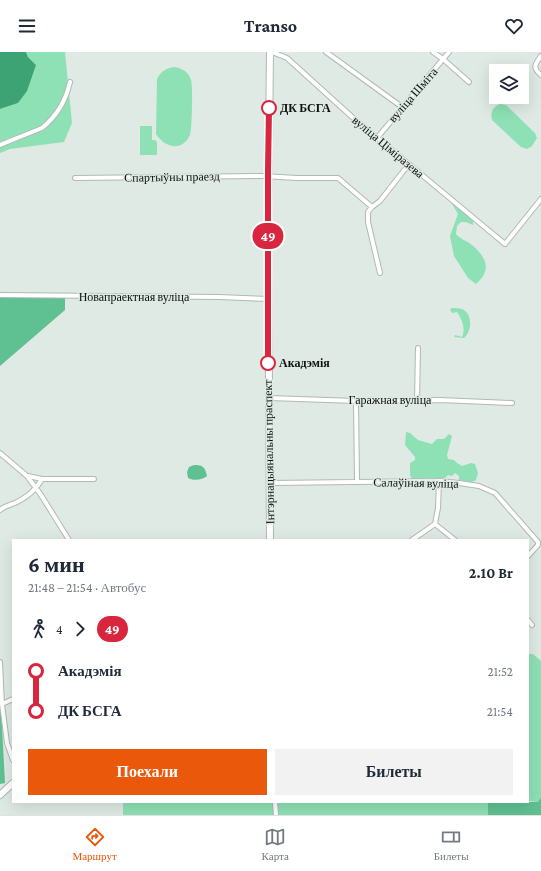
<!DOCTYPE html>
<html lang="ru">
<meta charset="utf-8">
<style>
:root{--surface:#fff;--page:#f2f2f3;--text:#1f2937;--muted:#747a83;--line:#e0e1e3;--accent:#ea580c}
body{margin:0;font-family:"Crimson Pro",serif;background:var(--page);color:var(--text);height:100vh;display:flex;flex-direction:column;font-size:15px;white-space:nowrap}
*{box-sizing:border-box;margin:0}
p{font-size:13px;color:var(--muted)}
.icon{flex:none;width:22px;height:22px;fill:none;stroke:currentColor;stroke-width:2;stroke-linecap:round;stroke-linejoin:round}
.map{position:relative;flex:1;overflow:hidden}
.sheet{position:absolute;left:12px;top:487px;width:517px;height:264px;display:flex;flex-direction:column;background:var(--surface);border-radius:0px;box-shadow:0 4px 16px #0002}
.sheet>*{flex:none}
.badge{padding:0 8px;border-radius:13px;font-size:14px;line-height:26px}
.buttons{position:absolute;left:489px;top:12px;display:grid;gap:8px}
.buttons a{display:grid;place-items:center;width:40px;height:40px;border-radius:0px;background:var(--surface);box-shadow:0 4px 16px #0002;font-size:20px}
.map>.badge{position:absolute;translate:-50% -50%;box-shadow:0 0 0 2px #fff}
.legs{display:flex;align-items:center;gap:6px;height:44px;padding:0 16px;font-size:13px}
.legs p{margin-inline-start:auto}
.summary{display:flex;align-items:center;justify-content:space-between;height:68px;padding:0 16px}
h1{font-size:22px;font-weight:700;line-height:30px}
.cta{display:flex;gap:8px;margin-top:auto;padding:8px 16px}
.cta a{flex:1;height:46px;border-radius:0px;background:var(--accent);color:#fff;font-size:16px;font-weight:700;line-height:46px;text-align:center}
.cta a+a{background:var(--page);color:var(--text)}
ul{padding:0 16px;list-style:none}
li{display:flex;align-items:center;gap:14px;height:40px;font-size:15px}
li i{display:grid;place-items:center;width:6px;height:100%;margin:0 5px;background:currentColor}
li i::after{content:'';width:10px;height:10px;margin:-5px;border:3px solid;border-radius:50%;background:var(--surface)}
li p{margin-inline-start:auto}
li:first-child i{background:linear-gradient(#0000 50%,currentColor 0)}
li:last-child i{background:linear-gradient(currentColor 50%,#0000 0)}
header{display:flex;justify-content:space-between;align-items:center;height:52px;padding:0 16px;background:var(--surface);font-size:18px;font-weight:700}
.dock{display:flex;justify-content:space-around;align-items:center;height:56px;border-top:1px solid var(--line);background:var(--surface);font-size:11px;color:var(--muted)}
.dock a{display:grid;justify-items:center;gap:2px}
.dock .selected{color:var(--accent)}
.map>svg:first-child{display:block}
.green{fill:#8ee1b5}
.forest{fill:#5fc191}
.water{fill:#3ea374}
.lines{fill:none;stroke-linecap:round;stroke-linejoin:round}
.street-casing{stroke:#b0bab4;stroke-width:6}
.primary-casing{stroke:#b0bab4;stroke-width:8}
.street{stroke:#fff;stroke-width:4}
.primary{stroke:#fff;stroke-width:6}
.line-1-casing{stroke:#fff;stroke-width:9}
.line-1{stroke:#d7263d;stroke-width:6}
.stop-1-dot{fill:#fff;stroke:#d7263d;stroke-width:2}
.labels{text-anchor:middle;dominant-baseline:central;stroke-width:3;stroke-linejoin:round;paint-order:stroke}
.street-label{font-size:12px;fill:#0d110f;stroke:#dfeae4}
.stop-label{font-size:12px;font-weight:bold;fill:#0d110f;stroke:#dfeae4;text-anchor:start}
</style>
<header><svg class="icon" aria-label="menu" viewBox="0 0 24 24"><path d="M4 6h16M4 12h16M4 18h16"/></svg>Transo<svg class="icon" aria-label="heart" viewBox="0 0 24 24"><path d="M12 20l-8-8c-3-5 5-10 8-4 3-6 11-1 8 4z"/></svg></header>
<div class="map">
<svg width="541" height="763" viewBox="0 0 541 763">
<rect width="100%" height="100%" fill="#dfeae4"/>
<!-- green -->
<path class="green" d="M26,0H65L72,71L64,90L10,97L0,101V57L18,51L36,13L28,5Z
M175,15C183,17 189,20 191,28C193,32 192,79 190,83C182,100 165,96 156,82L157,27C161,19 166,16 175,15Z
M500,52L506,53L535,81L537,86L532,94L527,97L521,95L492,68C490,60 493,55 500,52Z
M140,74H152V88H155L157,90V103H140Z
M451,150L473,169V173L466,170H461L457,174L456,182C460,187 467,189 472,193C487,206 492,218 476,232L468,226L454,204L450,184L458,162Z
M452,256C455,256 459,256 462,257C473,262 472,279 464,286L454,285L455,283L462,285C466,277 462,267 457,260L452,261L450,257Z
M406,380L410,381L418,388L432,392L437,387H444L449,382L452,384L447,403L448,407L454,408L457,411L462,414L471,411L475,412L478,421L476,428L470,431L459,428V424L455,421L452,424L448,423L445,426L412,427L410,423V411L415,408V405L405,393Z
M528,602H533L541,609V745L538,750L528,749Z
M123,750H488V763H123Z"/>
<!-- forest -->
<path class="forest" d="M65,243V258L0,314V246Z
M194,413C203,413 205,415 207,424C203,428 193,429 188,426L187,420L189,415Z
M0,637L5,731L0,732Z
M541,745V763H488V750H538Z"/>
<!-- water -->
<path class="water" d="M0,0H26L28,5L36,13L27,39L18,51L0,57Z"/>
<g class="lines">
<!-- street casing -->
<g class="street-casing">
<path id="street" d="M272,0L287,6L351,64L505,192L541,147
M326,0L402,55
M433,0L443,7L469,30
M541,4C535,12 532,16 541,23
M377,86L449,0
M0,93L42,76C57,64 66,48 70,30
M75,126L263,124L297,126H338L372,155
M380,221L368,170V160L372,155L380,149L409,112
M0,243L219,245L268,247
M269,346L356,349L440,348L512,351
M356,349L357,430
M417,349L418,296
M0,401L27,424L41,443L69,488
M28,424L42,427
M270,431L439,429L459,431L479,434L495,441L538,490V493L528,504
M0,458C5,454 10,453 15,451C27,445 35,439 42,427H94
M435,472L455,488
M412,488L435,472L438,456L439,429
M528,568L532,573
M0,610L2,652L7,691L13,708
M2,652L13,647
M275,750L276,763"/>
</g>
<!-- primary casing -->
<g class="primary-casing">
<path id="primary" d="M270,0L268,178L270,488
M0,743L13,731"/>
</g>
<!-- street -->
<use href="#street" class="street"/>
<!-- primary -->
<use href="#primary" class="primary"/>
</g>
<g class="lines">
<!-- line-1 casing -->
<g class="line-1-casing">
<path id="line-1" d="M268,311V118L269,56"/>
</g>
<!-- line-1 -->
<use href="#line-1" class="line-1"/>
</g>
<!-- markers -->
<g class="stop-1-dot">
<circle cx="269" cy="56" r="7"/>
<circle cx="268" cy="311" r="7"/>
</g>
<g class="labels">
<!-- street labels -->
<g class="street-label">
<text transform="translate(413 43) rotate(-49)">вуліца Шміта</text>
<text transform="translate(388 95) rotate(40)">вуліца Ціміразева</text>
<text transform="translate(172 125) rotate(-1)">Спартыўны праезд</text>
<text x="134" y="245">Новапраектная вуліца</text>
<text x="390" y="348">Гаражная вуліца</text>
<text transform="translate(269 400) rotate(-91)">Інтэрнацыянальны праспект</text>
<text transform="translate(416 431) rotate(1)">Салаўіная вуліца</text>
</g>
<!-- stop labels -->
<g class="stop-label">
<text x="280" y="56">ДК БСГА</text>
<text x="279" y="311">Акадэмія</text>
</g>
</g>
</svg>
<div class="buttons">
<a><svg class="icon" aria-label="layers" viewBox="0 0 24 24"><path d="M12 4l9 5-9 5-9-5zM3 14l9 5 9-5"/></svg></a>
</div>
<b class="badge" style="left:268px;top:184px;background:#d7263d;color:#fff">49</b>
<section class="sheet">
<div class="summary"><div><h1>6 мин</h1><p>21:48 – 21:54 · Автобус</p></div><b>2.10 Br</b></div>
<div class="legs"><svg class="icon" aria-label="walk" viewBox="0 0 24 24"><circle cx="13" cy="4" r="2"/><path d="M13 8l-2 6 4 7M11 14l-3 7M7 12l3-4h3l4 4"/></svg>4<svg class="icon" aria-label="forward" viewBox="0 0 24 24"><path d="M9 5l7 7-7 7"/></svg><b class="badge" style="background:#d7263d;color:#fff">49</b></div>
<ul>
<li><i style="color:#d7263d"></i><b>Акадэмія</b><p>21:52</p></li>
<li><i style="color:#d7263d"></i><b>ДК БСГА</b><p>21:54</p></li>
</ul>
<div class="cta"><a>Поехали</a><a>Билеты</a></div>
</section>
</div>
<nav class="dock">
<a class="selected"><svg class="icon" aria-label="directions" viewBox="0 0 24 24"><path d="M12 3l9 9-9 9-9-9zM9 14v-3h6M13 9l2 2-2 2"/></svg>Маршрут</a>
<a><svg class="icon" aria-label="map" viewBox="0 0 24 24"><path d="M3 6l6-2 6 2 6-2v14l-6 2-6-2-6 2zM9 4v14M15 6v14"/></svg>Карта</a>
<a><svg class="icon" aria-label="tickets" viewBox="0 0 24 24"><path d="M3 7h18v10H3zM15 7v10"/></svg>Билеты</a>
</nav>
